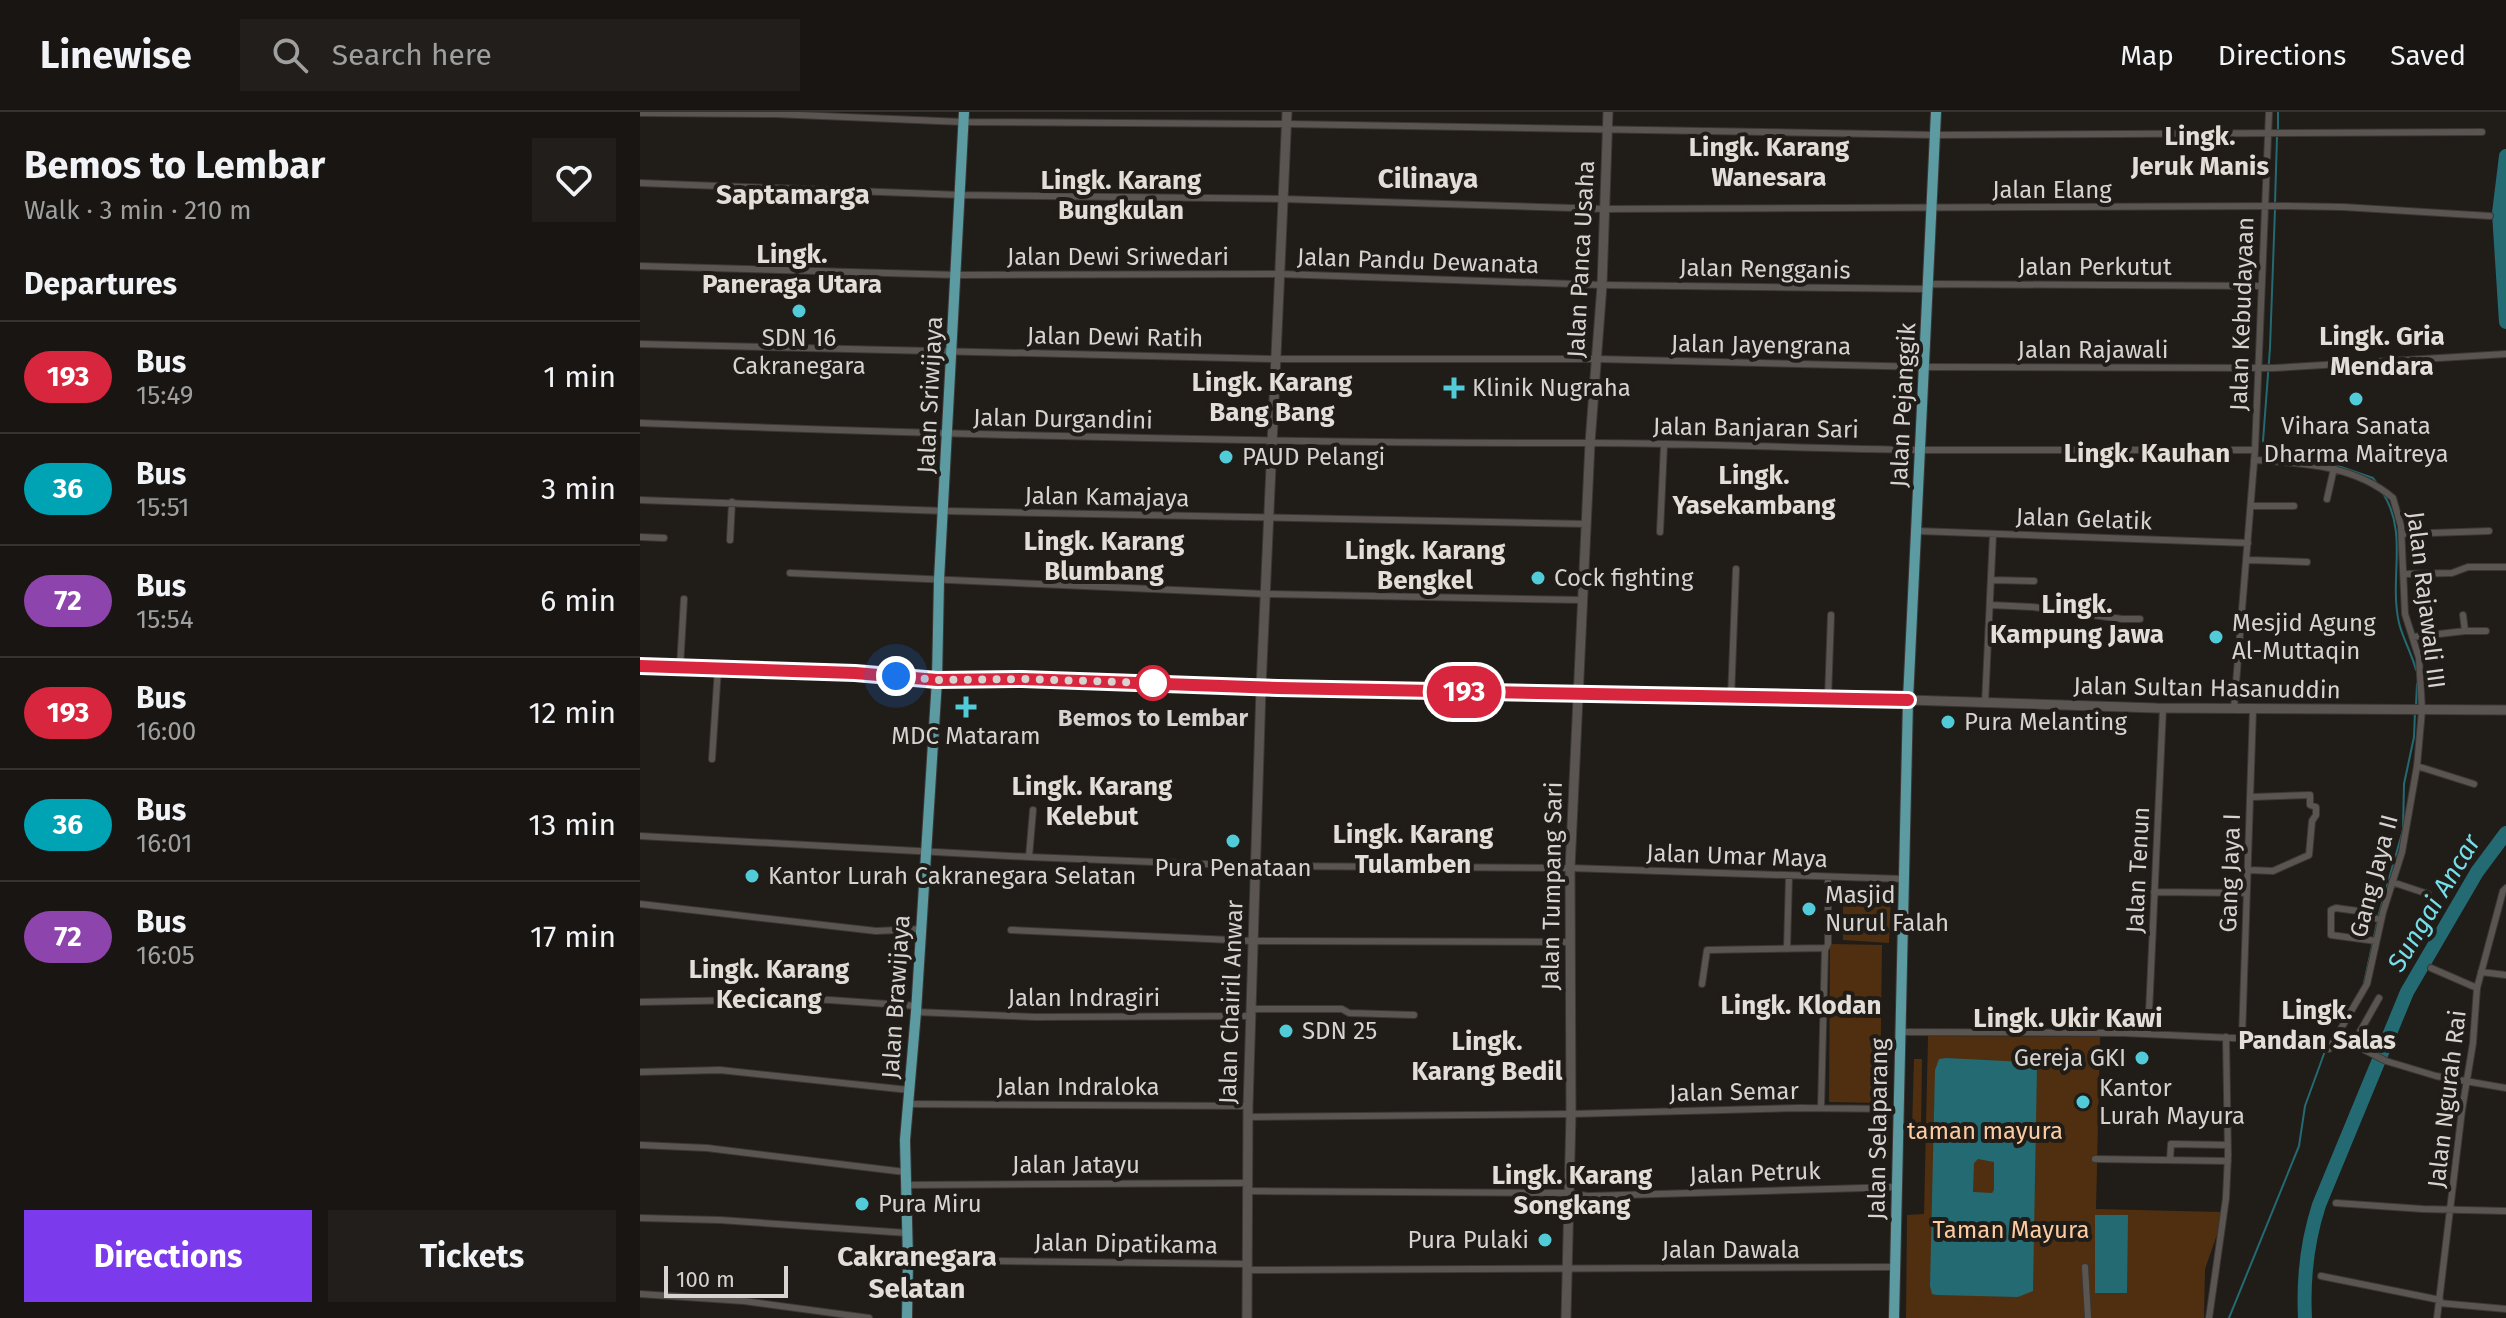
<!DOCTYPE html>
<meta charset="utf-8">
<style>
:root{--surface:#181512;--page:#211e1b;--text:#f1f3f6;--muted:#9f9f9f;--line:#363432;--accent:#7c3aed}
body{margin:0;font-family:"Fira Sans",sans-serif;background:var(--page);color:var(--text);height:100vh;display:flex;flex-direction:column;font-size:30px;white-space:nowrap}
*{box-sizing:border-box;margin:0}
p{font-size:26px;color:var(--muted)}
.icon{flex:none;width:44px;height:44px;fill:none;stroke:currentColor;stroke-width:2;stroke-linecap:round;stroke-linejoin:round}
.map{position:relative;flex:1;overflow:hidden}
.sheet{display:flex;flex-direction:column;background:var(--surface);width:640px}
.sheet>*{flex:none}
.badge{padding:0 16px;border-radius:26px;font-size:28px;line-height:52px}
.scale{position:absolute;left:24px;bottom:20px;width:124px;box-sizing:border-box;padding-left:8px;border:4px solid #d6d3d0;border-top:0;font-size:22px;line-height:28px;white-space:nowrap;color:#d6d3d0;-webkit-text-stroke:6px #201c18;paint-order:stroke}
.you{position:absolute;width:40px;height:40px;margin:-20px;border:6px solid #fff;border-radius:50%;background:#1a73e8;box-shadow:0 0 0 12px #1a73e833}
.map>.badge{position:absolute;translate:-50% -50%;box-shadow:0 0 0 4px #fff}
h2{padding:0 24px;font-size:30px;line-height:72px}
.round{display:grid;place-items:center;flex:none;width:84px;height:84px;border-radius:0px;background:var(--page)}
.head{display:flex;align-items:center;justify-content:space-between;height:136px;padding:0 24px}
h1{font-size:38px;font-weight:700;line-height:60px}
.primary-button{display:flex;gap:16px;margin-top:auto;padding:16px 24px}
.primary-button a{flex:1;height:92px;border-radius:0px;background:var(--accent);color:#fff;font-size:32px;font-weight:700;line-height:92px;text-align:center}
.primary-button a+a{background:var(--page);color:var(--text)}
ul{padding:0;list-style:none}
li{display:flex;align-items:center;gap:24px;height:112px;padding:0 24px;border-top:2px solid var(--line)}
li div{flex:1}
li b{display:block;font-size:30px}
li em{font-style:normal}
li .badge{min-width:88px;font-weight:700;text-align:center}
header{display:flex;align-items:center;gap:48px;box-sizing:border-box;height:112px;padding:0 40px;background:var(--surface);border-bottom:2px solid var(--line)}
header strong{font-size:38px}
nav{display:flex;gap:44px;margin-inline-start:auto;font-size:28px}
.search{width:560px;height:72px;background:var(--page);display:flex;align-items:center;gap:20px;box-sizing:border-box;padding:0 28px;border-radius:0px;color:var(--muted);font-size:30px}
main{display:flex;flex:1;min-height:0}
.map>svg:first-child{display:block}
.green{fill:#4f2f0f}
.water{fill:#246a72;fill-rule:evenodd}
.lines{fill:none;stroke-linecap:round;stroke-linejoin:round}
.stream{stroke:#246a72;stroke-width:2}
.river{stroke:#246a72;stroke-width:14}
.street-casing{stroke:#3b3735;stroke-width:8}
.secondary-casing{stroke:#3b3735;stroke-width:11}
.primary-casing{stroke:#3b3735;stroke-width:12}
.street{stroke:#5a5551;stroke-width:6}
.secondary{stroke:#5a5551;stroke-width:9}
.primary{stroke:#5b9ba1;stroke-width:10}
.line-casing{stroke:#fff;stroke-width:18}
.line{stroke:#d7263d;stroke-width:12}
.walk{stroke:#d6d3d0;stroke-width:8;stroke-dasharray:0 14.4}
.poi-dot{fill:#52cbd9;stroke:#201c18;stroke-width:3}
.stop-dot{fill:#fff;stroke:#d7263d;stroke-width:4}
.labels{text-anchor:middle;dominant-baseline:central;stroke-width:8;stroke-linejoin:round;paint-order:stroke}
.street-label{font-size:24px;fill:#d6d3d0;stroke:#201c18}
.poi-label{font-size:24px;fill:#d6d3d0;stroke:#201c18;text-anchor:start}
.stop-label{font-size:24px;font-weight:bold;fill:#d6d3d0;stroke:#201c18}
.park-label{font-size:24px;fill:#fccba0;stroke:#201c18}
.neighbourhood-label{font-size:26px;font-weight:bold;fill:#e4ded8;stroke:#201c18}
.water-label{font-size:26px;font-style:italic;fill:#76deeb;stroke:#201c18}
.quarter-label{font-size:28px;font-weight:bold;fill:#e4ded8;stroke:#201c18}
</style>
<header>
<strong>Linewise</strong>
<div class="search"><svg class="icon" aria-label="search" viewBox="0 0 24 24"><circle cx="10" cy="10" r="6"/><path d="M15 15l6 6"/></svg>Search here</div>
<nav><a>Map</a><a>Directions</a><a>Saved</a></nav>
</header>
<main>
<section class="sheet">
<div class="head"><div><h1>Bemos to Lembar</h1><p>Walk · 3 min · 210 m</p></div><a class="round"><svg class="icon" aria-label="heart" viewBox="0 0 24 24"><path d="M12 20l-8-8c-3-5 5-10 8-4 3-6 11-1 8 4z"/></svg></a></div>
<h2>Departures</h2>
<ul>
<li><span class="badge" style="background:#d7263d;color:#fff">193</span><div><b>Bus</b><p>15:49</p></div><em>1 min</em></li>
<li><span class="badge" style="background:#00a3b4;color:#fff">36</span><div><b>Bus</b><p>15:51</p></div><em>3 min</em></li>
<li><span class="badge" style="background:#8e44ad;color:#fff">72</span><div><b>Bus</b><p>15:54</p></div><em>6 min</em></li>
<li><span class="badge" style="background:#d7263d;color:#fff">193</span><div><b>Bus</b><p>16:00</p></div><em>12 min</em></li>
<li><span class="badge" style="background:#00a3b4;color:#fff">36</span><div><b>Bus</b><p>16:01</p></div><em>13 min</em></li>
<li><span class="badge" style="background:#8e44ad;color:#fff">72</span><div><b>Bus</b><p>16:05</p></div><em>17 min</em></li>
</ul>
<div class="primary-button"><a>Directions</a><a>Tickets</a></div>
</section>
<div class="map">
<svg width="1866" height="1206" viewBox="0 0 1866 1206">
<rect width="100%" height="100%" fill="#201c18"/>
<!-- green -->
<path class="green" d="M1203,782L1251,783L1249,831L1203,828Z
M1190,832L1242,833L1240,991L1189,990Z
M1288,924L1460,925L1456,1097L1581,1100L1579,1117L1565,1157L1564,1206H1266L1267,1103L1284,1102Z
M1274,947H1282L1281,1018H1272Z"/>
<!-- water -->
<path class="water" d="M1306,946L1385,950L1393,951L1397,954L1393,1179L1378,1185L1296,1183L1292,1182L1290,1174L1295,958L1299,947ZM1338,1047L1354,1050V1078L1352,1081L1333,1080L1334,1051Z
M1455,1103H1488L1487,1181H1455Z"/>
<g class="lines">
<!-- stream -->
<path class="stream" d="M1638,19V0
M1635,91L1637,25
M1635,97L1630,236L1623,329L1628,339L1681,348L1733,366L1736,370
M1744,383C1768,422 1749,467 1759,511C1763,527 1772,542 1776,558
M1776,593L1777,572
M1738,805L1763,718L1764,672L1774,625L1775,600
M1724,871L1737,811
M1688,933L1695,921
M1589,1206L1659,1034L1665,994L1685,939"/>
<!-- river -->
<path class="river" d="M1866,44L1859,101L1866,210
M1665,1206C1663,1167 1667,1130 1679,1093L1767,880L1837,760L1866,721"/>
<!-- street casing -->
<g class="street-casing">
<path id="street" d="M0,1L135,2L323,10L647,12L1295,23L1842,20
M0,71L321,83L643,87L965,97L1642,94L1703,95L1850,104
M0,154L317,163L640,162L962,173L1288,177
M1288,172L1621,174
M0,232L636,247H957L1285,255L1634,256L1866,242
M0,311C316,323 633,331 950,331C1061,331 1172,337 1283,338C1393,339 1505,337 1615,338
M1687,387L1694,356
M0,388L305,399L947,412
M1611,394H1654
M1278,419L1608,431
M1020,420L1024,333
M1762,422L1849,419
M0,425L24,426
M90,428L92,390
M1608,448L1667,450
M150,461L625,482L943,488
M1764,462L1812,461L1828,455H1866
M1352,468L1394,469
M1351,493L1393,495L1482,507H1500
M1823,503L1825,519
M1773,525L1825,519H1846
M40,555L44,487
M1091,586L1096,457
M1188,586L1191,503
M1345,592L1353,422
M1594,596L1615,338L1629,0
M72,647L78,556
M1777,654L1834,672
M0,724L389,745L615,754L930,756L1263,767
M389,745L393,698
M1608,758L1633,759L1669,743L1672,709L1676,703V695L1670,693V683L1612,685
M1752,770L1788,782
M1514,780L1607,781
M0,792L236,819L281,817
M371,818L613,829L930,830
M1736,829L1691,823V798L1696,796L1725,800L1731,805L1741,808
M1147,837L1149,764
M1791,856L1837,876
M1841,860L1866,863
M1062,872L1067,838L1186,836L1188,832V765
M1739,886L1713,932L1746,949L1796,964L1866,976
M0,890L175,887L277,894
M611,897H702L709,901L774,903
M276,900L396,905L611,904
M1260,920L1484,921L1636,928L1689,937L1727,872L1743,800L1762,740L1777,654L1782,598L1779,546L1765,502L1761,414L1753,386C1715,353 1662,351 1614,348
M1508,922L1523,596
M1602,926L1613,597
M0,960L80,958L269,978
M268,992L608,994
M1181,996L1185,837
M608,1005L931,1002L1159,996L1258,997
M0,1033L67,1036L265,1060
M1455,1047L1588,1049
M1530,1047L1531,1032L1588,1033
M265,1073L607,1071
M608,1079L927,1081L948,1084L1257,1075
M1696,1091L1783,1097L1866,1099
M0,1106L80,1108L267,1121
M268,1148L607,1152
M1445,1155L1448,1206
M607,1158L1255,1155
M1681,1164L1800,1188
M0,1182L104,1189L229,1206
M1799,1191L1866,1197
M1569,1206L1586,1086L1588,1043L1586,925
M1797,1206L1822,998L1833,931L1837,876L1863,779L1866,776"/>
</g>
<!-- secondary casing -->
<g class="secondary-casing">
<path id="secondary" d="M1268,588L1516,596L1866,598
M607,1206L608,994L621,576L647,0
M926,1206L931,1002L930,756L950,331L962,173L968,0"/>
</g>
<!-- primary casing -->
<g class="primary-casing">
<path id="primary" d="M0,554L215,561L297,568L382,567L638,576L1268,588
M267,1206L268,1148L265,1028L276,900L297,568L299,468L324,0
M1254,1206L1268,588L1296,0"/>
</g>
<!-- street -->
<use href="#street" class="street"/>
<!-- secondary -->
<use href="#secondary" class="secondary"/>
<!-- primary -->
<use href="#primary" class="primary"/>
</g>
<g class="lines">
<!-- line casing -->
<g class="line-casing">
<path id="line" d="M0,554L215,561L297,568L382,567L638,576L1268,588"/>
</g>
<!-- line -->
<use href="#line" class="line"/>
<!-- walk -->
<path class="walk" d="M256,564L297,568L382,567L513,571"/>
</g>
<!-- markers -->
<g class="poi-dot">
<circle cx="159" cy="199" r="8"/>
<path d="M810 264h8v8h8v8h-8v8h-8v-8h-8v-8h8z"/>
<circle cx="1716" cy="287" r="8"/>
<circle cx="586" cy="345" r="8"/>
<circle cx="898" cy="466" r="8"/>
<circle cx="1576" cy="525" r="8"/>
<path d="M322 583h8v8h8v8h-8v8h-8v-8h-8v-8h8z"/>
<circle cx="1308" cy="610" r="8"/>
<circle cx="593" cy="729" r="8"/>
<circle cx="112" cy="764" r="8"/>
<circle cx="1169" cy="797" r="8"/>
<circle cx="646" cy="919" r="8"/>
<circle cx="1502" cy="946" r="8"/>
<circle cx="1443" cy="990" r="8"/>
<circle cx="222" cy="1092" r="8"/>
<circle cx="905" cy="1128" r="8"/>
</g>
<circle class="stop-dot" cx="513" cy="571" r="16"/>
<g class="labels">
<!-- street labels -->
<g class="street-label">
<text x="1412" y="78">Jalan Elang</text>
<text x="478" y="145">Jalan Dewi Sriwedari</text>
<text transform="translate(941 147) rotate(-87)">Jalan Panca Usaha</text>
<text transform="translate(778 149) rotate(2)">Jalan Pandu Dewanata</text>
<text x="1455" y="155">Jalan Perkutut</text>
<text transform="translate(1125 157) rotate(1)">Jalan Rengganis</text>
<text transform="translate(1602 202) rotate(-88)">Jalan Kebudayaan</text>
<text transform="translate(475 225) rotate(1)">Jalan Dewi Ratih</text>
<text transform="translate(1121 233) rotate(1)">Jalan Jayengrana</text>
<text x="1453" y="238">Jalan Rajawali</text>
<text transform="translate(290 283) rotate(-87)">Jalan Sriwijaya</text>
<text transform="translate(1263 293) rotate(-87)">Jalan Pejanggik</text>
<text transform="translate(423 307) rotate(1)">Jalan Durgandini</text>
<text transform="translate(1116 316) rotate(1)">Jalan Banjaran Sari</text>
<text transform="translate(467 385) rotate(1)">Jalan Kamajaya</text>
<text transform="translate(1444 407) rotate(2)">Jalan Gelatik</text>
<text transform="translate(1786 488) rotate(83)">Jalan Rajawali III</text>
<text transform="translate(1567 576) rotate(1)">Jalan Sultan Hasanuddin</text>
<text transform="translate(1097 744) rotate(2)">Jalan Umar Maya</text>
<text transform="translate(1498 758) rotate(-87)">Jalan Tenun</text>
<text transform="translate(1590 761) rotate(-88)">Gang Jaya I</text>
<text transform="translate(1734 764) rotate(-75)">Gang Jaya II</text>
<text transform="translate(912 774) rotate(-89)">Jalan Tumpang Sari</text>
<text transform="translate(256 885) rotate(-86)">Jalan Brawijaya</text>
<text x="444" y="886">Jalan Indragiri</text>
<text transform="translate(591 890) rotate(-88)">Jalan Chairil Anwar</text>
<text x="438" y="975">Jalan Indraloka</text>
<text transform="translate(1094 980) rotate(-1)">Jalan Semar</text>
<text transform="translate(1807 987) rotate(-83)">Jalan Ngurah Rai</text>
<text transform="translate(1238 1017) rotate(-89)">Jalan Selaparang</text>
<text x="436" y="1053">Jalan Jatayu</text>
<text transform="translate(1115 1061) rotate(-2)">Jalan Petruk</text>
<text transform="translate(486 1132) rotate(1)">Jalan Dipatikama</text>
<text x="1091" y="1138">Jalan Dawala</text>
</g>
<!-- poi labels -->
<g class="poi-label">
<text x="159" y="226" text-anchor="middle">SDN 16<tspan x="159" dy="28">Cakranegara</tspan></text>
<text x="832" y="276">Klinik Nugraha</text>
<text x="1716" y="314" text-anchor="middle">Vihara Sanata<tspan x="1716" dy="28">Dharma Maitreya</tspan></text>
<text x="602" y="345">PAUD Pelangi</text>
<text x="914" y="466">Cock fighting</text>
<text x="1592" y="511">Mesjid Agung<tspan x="1592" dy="28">Al-Muttaqin</tspan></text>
<text x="1324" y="610">Pura Melanting</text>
<text x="326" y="624" text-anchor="middle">MDC Mataram</text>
<text x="593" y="756" text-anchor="middle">Pura Penataan</text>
<text x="128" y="764">Kantor Lurah Cakranegara Selatan</text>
<text x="1185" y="783">Masjid<tspan x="1185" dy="28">Nurul Falah</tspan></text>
<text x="662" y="919">SDN 25</text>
<text x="1486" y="946" text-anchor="end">Gereja GKI</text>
<text x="1459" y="976">Kantor<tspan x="1459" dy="28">Lurah Mayura</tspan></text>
<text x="238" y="1092">Pura Miru</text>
<text x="889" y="1128" text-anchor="end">Pura Pulaki</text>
</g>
<!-- stop labels -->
<g class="stop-label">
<text x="513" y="606">Bemos to Lembar</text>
</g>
<!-- park labels -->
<g class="park-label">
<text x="1345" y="1019">taman mayura</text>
<text x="1371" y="1118">Taman Mayura</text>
</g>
<!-- neighbourhood labels -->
<g class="neighbourhood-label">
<text x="1560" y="24">Lingk.<tspan x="1560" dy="30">Jeruk Manis</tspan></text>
<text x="1129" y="35">Lingk. Karang<tspan x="1129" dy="30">Wanesara</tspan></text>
<text x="481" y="68">Lingk. Karang<tspan x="481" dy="30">Bungkulan</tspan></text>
<text x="152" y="142">Lingk.<tspan x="152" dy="30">Paneraga Utara</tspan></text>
<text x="1742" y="224">Lingk. Gria<tspan x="1742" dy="30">Mendara</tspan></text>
<text x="632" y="270">Lingk. Karang<tspan x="632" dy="30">Bang Bang</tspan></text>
<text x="1507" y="341">Lingk. Kauhan</text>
<text x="1114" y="363">Lingk.<tspan x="1114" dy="30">Yasekambang</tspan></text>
<text x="464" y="429">Lingk. Karang<tspan x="464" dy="30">Blumbang</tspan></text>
<text x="785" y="438">Lingk. Karang<tspan x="785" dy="30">Bengkel</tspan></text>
<text x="1437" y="492">Lingk.<tspan x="1437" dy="30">Kampung Jawa</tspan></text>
<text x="452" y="674">Lingk. Karang<tspan x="452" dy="30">Kelebut</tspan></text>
<text x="773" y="722">Lingk. Karang<tspan x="773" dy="30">Tulamben</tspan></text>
<text x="129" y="857">Lingk. Karang<tspan x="129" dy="30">Kecicang</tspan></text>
<text x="1161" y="893">Lingk. Klodan</text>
<text x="1677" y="898">Lingk.<tspan x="1677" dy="30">Pandan Salas</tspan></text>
<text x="1428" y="906">Lingk. Ukir Kawi</text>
<text x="847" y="929">Lingk.<tspan x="847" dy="30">Karang Bedil</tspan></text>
<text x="932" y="1063">Lingk. Karang<tspan x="932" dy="30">Songkang</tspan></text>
</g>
<!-- water labels -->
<g class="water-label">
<text transform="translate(1794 791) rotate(-59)">Sungai Ancar</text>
</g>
<!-- quarter labels -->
<g class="quarter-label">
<text x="788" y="66">Cilinaya</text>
<text x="153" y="82">Saptamarga</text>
<text x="277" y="1144">Cakranegara<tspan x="277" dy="32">Selatan</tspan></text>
</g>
</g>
</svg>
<div class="scale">100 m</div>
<div class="you" style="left:256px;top:564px"></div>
<b class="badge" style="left:824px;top:580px;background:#d7263d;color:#fff">193</b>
</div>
</main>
